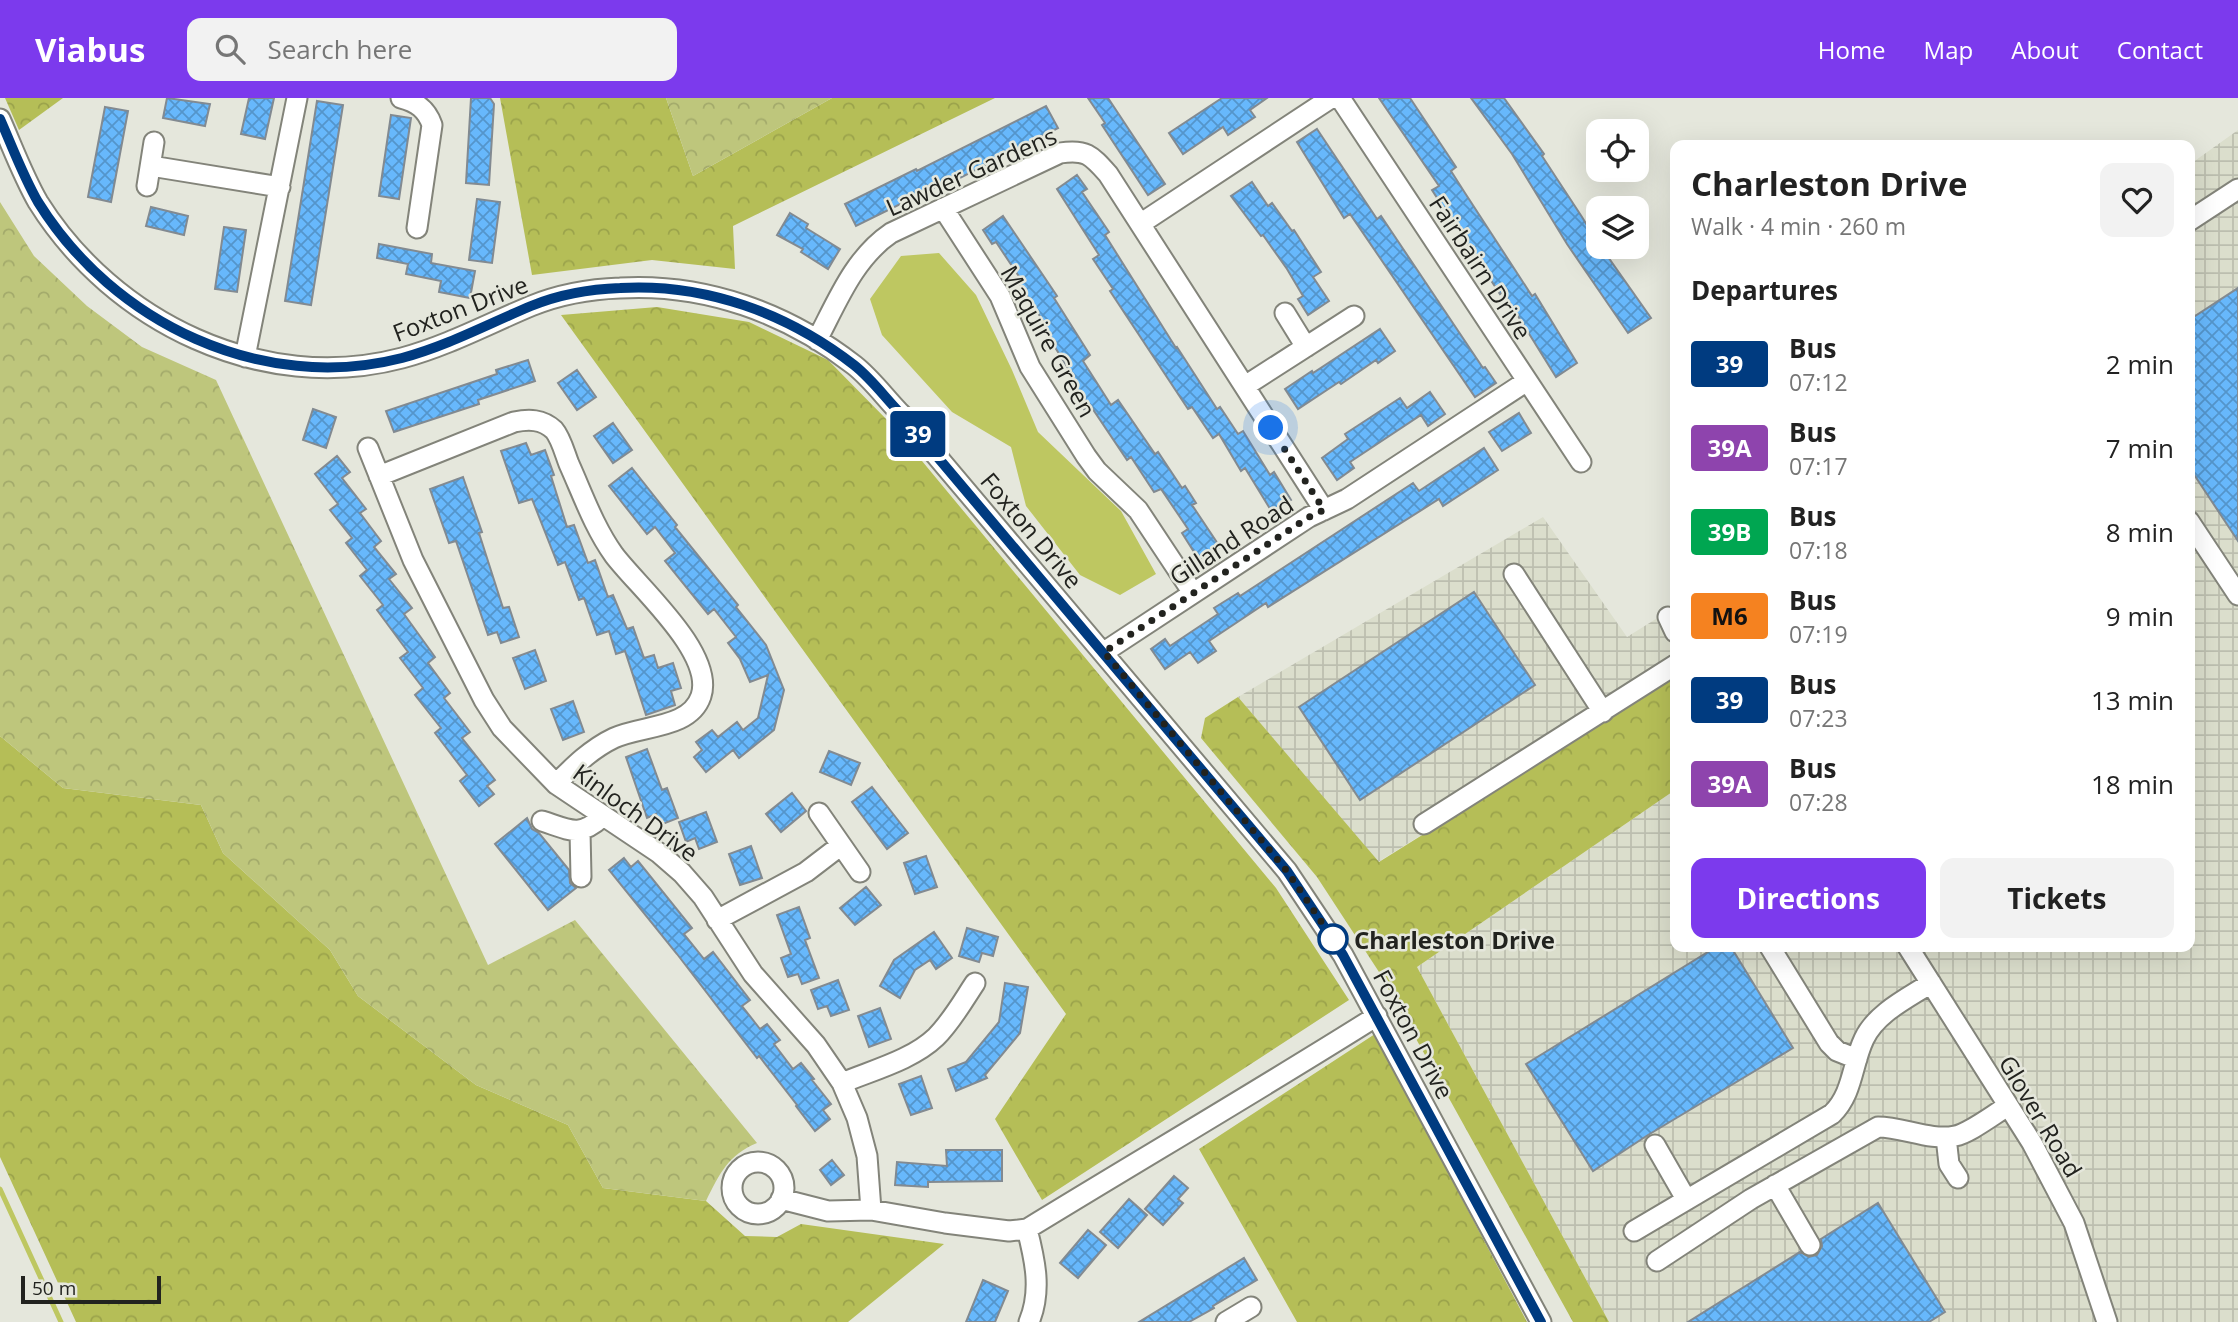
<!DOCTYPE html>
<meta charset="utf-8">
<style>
:root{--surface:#fff;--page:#f2f2f2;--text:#222;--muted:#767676;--accent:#7c3aed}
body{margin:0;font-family:"Open Sans",sans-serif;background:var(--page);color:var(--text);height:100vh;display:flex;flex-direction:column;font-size:26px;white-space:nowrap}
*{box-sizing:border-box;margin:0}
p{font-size:23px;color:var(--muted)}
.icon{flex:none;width:38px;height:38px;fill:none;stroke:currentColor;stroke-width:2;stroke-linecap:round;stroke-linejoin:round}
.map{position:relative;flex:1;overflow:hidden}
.drawer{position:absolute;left:1670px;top:42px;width:525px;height:812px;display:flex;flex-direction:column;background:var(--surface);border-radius:14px;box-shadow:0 7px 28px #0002}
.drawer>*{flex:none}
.badge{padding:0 14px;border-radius:5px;font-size:24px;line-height:46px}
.buttons{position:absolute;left:1586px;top:21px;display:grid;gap:14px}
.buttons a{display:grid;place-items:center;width:63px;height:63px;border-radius:14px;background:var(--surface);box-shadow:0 7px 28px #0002;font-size:35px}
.scale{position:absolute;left:21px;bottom:18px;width:140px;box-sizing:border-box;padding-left:7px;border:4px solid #22231f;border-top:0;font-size:19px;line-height:24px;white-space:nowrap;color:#22231f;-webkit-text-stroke:5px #e5e7dc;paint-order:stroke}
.you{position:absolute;width:35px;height:35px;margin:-18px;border:5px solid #fff;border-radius:50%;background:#1a73e8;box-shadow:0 0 0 10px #1a73e833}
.map>.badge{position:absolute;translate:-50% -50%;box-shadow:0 0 0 4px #fff}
h2{padding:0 21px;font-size:26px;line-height:63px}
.round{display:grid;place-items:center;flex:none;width:74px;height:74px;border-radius:14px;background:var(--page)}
.headline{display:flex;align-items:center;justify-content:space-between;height:119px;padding:0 21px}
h1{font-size:33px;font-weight:700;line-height:52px}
.primary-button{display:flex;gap:14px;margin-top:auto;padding:14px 21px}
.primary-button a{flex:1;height:80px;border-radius:14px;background:var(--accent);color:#fff;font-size:28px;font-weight:700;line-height:80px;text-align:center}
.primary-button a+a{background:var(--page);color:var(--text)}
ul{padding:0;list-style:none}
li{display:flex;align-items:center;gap:21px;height:84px;padding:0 21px}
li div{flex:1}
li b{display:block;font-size:26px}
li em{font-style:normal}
li .badge{min-width:77px;font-weight:700;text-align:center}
header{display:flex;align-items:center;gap:42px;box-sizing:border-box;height:98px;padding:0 35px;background:var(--accent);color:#fff}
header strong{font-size:33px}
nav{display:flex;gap:38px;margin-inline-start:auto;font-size:24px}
.search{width:490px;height:63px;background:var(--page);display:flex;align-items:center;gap:18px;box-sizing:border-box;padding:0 24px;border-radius:14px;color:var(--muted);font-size:26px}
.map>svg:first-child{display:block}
.industrial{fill:url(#industrial-grid)}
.forest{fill:url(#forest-crowns)}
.park{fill:url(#park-crowns)}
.water{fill:#bec761}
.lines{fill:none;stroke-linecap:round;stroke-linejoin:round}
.stream{stroke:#bec761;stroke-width:5}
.building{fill:url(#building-cross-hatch);stroke:#828a91;stroke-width:2}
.minor-casing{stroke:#83847a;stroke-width:23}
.minor{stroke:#fff;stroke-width:19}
.line-casing{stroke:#fff;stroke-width:16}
.line{stroke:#003b80;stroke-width:10}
.walk{stroke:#22231f;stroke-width:7;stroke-dasharray:0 12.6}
.stop-dot{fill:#fff;stroke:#003b80;stroke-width:3.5}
.labels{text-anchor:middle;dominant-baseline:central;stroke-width:5;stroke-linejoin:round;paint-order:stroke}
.street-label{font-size:24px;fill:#22231f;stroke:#e5e7dc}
.stop-label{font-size:24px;font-weight:bold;fill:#22231f;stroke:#e5e7dc;text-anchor:start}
</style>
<header>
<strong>Viabus</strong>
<div class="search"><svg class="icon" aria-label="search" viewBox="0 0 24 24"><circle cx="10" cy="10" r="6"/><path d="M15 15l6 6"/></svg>Search here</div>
<nav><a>Home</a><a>Map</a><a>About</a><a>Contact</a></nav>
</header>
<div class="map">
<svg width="2238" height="1224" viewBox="0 0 2238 1224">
<defs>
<pattern id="industrial-grid" width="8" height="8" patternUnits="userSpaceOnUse" patternTransform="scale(1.75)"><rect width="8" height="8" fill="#dbdecc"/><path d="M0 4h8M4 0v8" fill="none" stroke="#bcbeaf"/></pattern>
<pattern id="forest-crowns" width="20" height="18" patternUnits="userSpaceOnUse" patternTransform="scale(1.75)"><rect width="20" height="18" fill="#b5be57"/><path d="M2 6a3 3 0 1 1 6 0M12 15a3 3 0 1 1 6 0" fill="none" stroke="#9ba34b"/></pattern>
<pattern id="park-crowns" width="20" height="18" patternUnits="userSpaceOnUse" patternTransform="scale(1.75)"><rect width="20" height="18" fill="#bec67c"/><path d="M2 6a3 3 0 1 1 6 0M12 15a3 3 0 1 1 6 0" fill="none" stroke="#a3aa6b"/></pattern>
<pattern id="building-cross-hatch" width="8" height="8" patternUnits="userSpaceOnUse" patternTransform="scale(1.75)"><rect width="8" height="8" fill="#67b8fc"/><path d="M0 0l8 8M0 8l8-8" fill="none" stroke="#5495cb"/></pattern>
</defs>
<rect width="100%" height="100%" fill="#e5e7dc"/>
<!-- industrial -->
<path class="industrial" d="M2238,32V1224H1609L1417,869L1675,692V849H2189V67Z
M1543,419L1627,539L1675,509V579L1378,764L1238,599Z"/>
<!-- forest -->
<path class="forest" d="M5,0H63L19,32Z
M500,0H666L693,78L832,0H995L733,128L735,171L652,162L532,177Z
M657,209L749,224L828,262L893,328L1276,790L1349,902L1042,1102L995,1021L1066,916L561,217Z
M1675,579V692L1417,869L1609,1224H1573L1379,874L1317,779L1201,640L1205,620L1238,599L1379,764Z
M0,638L63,690L201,707L223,755L330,852L358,898L476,987L568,1027L603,1090L706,1103L745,1138L777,1139L801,1126L944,1146L848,1224H76L0,1059Z
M1375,936L1527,1224H1297L1199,1051Z"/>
<!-- park -->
<path class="park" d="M666,0H832L693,78Z
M0,104L34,158L87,208L142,249L216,282L488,867L575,822L757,1045C728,1057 720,1075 706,1103L603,1090L568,1027L476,987L358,898L330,852L223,755L201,707L63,690L0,638Z"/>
<!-- water -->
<path class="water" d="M939,155L976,197L1012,272L1038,334L1121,413L1156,476L1120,497L1080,477L1026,408L1011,349L952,314L882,237L870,201L901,158Z"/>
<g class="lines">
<!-- stream -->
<path class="stream" d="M0,1091L61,1224"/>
</g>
<!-- building -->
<path class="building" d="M167,0L210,6L205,28L163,20Z
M249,0H274L265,41L241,36Z
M471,0H490L494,6L489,87L466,85Z
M1088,0H1108L1165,86L1148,97L1102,27L1105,25Z
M1222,0H1267L1250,12L1255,19L1228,37L1223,29L1183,56L1169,35Z
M1379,0H1410L1456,69L1451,73L1465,95L1532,198L1535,196L1577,265L1556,279L1503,194L1500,196L1452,123L1432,92L1439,88Z
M1471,0H1504L1544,56L1542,58L1582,119L1598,145V149H1601L1651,220L1628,235L1567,146L1512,56Z
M317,3L343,7L311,207L285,203Z
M1046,8L1058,30L944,88L943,85L856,128L845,106L916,71L917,73Z
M105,9L128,13L111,104L88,99Z
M391,17L411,20L399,101L379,98Z
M1317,31L1377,121L1381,118L1483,270L1485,269L1496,285L1475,299L1350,116L1344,120L1297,44Z
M1077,77L1087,91L1082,94L1109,134L1105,137L1176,250L1177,249L1217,311L1220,309L1238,336L1243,333L1270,377L1274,374L1291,402L1272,414L1245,370L1241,373L1219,336L1213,340L1192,309L1188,311L1110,193L1113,191L1093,161L1099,157L1057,91Z
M1252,84L1268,108L1272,105L1292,133L1294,132L1321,174L1313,179L1329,203L1308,217L1298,201L1303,198L1287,171L1263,137L1261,138L1231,98Z
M477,101L500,104L492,165L469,162Z
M151,109L188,118L184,137L146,128Z
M790,115L808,126L806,130L840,151L828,171L801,154L803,151L777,137Z
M1003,118L1057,198L1054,200L1090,257L1083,263L1111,307L1118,302L1155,356L1158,354L1182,390L1185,388L1196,405L1192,407L1220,449L1199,462L1182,435L1188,431L1161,391L1154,394L1131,359L1127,362L1090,307L1084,311L1067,284L1074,280L1040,225L1043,223L1019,185L1022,183L996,144L992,146L983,132Z
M224,129L246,132L237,194L215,191Z
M379,146L432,156L431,165L475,173L470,200L439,194L441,183L406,176L408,166L377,160Z
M2238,190V443L2189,369V222Z
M1380,231L1395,253L1378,265L1376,262L1341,286L1339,284L1298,311L1285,291L1312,273L1313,275Z
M528,262L535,283L478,302L479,306L394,334L386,313L497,276L496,272Z
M577,272L596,299L577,312L558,285Z
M1430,294L1445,316L1428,328L1421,317L1350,364L1354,370L1337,382L1322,360L1348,341L1345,336L1400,300L1407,310Z
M313,311L336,319L326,350L303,342Z
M1519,315L1531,335L1502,353L1489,334Z
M613,325L632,352L613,365L594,338Z
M526,345L531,357L545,352L554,377L551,378L567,429L574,427L588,465L595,462L608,499L613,497L627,531L633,529L644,560L654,557L658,570L673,565L681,590L671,593L675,607L646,617L625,553L616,556L609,533L597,537L584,500L579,502L565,464L558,467L532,401L519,405L501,353Z
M1484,350L1498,372L1443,408L1439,401L1268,509L1266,505L1209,543L1216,553L1198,565L1190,554L1165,571L1151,551L1165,541L1170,548L1218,516L1214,510L1238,495L1240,498L1413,385L1419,393Z
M337,358L350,374L342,380L366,411L360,415L381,443L374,449L396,476L389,481L412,510L404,516L435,559L428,565L450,595L444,600L470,634L462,640L495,682L487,688L494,696L479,708L460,683L467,677L435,635L441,630L415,597L423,590L400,560L408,554L377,512L383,507L360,478L367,472L346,445L352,440L330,412L338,406L315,376Z
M632,370L677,427L675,429L738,507L736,509L766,547L784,592L774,632L739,660L733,652L706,674L694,659L702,652L696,644L712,632L718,639L737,624L743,632L758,620L768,577L750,584L740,561L728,545L736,539L714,511L708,516L665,463L675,455L655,429L647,436L609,388Z
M463,379L482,434L479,435L503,510L509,509L519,539L501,545L497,534L488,537L456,443L449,445L430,391Z
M1474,494L1535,587L1360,702L1299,609Z
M535,552L546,583L525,591L513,560Z
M573,603L584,634L563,642L551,611Z
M647,651L662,692L667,690L678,720L660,727L656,716L647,720L626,659Z
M829,653L860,665L851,687L820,674Z
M872,689L908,735L887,751L852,704Z
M792,695L806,713L781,734L766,716Z
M706,714L717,744L699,751L695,740L686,744L679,724Z
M527,720L532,731L539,735L569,772L570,785L576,790L548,812L495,746Z
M751,748L762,780L740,787L729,756Z
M926,758L937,789L915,796L904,765Z
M624,760L631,769L638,763L692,830L684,836L704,861L713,854L750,902L742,908L760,931L767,926L780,942L774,946L793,971L801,965L814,981L812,982L831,1006L823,1012L830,1021L815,1033L796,1008L797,1007L759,958L757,960L677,856L609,772Z
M866,789L881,807L855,827L840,810Z
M799,809L810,840L805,842L819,880L802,886L798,876L788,879L781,860L791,856L777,817Z
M967,830L998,839L993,858L982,855L979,864L959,858Z
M934,834L952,860L936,871L930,862L915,872L900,900L880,888L894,862Z
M1716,849H1731L1793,950L1648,1037L1593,1073L1526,966Z
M838,882L849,912L831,918L827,908L818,911L811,892Z
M1005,885L1028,889L1020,935L985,977L987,980L956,993L948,971L966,964L999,924Z
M880,910L891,941L869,949L858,918Z
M921,978L932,1010L911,1017L899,986Z
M946,1052H1002V1083L928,1084V1089L895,1087L897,1064L947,1068Z
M832,1062L844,1077L831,1087L820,1072Z
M1174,1078L1188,1090L1178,1101L1183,1105L1163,1127L1145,1111Z
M1129,1101L1147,1117L1118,1150L1100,1134Z
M1878,1105L1945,1214L1929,1224H1688L1800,1154L1809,1159L1817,1157L1822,1148L1821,1141Z
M1088,1132L1106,1147L1078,1180L1060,1165Z
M1244,1160L1257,1182L1213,1208L1214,1210L1189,1224H1139Z
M983,1182L1008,1193L995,1224H966Z"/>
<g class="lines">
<!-- minor casing -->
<g class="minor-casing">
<path id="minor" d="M401,0C417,4 427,12 432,27L417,130
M1340,0L1581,364
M0,21C12,48 23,78 38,104C113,224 262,297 402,260C447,248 488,226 531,208C558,197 591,191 620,190C705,185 787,215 854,267C872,281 886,301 902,317L1287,773L1343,857L1541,1224
M151,68L280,89
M147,88L154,44
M943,110L1000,198L1030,269L1086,358L1097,373L1138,412L1193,495
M2189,123L2238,91
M1140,126L1331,0
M1285,215L1306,249
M817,242C837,204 854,160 891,135L1060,55C1086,51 1091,57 1108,76L1324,412
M245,259L297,0
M1245,288L1354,218
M368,350L413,462L484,602L502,630L556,686L659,755L682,775L703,799L753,876L816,947L842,985L857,1020L867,1058L871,1112
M379,378L514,324C529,321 542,321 554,332C561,340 565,356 569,366C583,397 594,429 614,457C638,489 715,555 701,598C690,631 642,627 614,640C591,651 574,668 556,686
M2189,423L2238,497
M1514,476L1603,614
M1668,519L1675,534
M1104,554L1309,419L1347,401L1527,283
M819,715L860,774
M542,723C570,732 579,740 602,719
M1424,726L1675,567
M580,733L581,779
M717,822L806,774L840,748
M1770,849L1829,945L1837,953L1857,961
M1908,849L2032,1045L2074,1125L2107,1224
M842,985C873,972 912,962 936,939C952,923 963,903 975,885
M1946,1039L1949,1066L1958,1080
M1655,1047L1686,1101
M732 1090a26 26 0 1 1 52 0a26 26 0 1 1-52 0Z
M1775,1087L1810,1147
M781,1101L828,1113L871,1112L945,1125L1009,1133L1027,1131C1143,1060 1261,991 1377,918
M1027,1131C1035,1162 1042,1193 1029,1224
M1634,1133L1832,1016C1853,996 1852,966 1864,941C1876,915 1908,900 1931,885
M1657,1163L1751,1101L1878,1029C1903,1029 1930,1043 1955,1038C1970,1035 1994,1016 2008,1008
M1226,1224L1251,1209"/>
</g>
<!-- minor -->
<use href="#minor" class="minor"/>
</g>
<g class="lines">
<!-- line casing -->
<g class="line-casing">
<path id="line" d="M0,21C12,48 23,78 38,104C113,225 262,296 402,260C447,248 488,226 531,208C558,197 591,191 620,190C705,185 787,215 854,267C872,281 886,301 902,317L1287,773L1343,857L1541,1224"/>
</g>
<!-- line -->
<use href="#line" class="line"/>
<!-- walk -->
<path class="walk" d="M1271,330L1324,412L1309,419L1104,554L1287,773L1333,841"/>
</g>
<!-- markers -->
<circle class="stop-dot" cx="1333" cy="841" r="14"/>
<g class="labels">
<!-- street labels -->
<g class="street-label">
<text transform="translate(971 73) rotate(-24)">Lawder Gardens</text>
<text transform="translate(1481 169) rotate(57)">Fairbairn Drive</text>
<text transform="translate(460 210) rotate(-21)">Foxton Drive</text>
<text transform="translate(1049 243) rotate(61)">Maquire Green</text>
<text transform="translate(1032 432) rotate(50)">Foxton Drive</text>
<text transform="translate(1231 442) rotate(-33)">Gilland Road</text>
<text transform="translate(636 714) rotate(36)">Kinloch Drive</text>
<text transform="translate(1414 936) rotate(62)">Foxton Drive</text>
<text transform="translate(2041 1018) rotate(59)">Glover Road</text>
</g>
<!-- stop labels -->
<g class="stop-label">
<text x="1354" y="841">Charleston Drive</text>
</g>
</g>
</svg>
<div class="buttons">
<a><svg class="icon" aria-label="locate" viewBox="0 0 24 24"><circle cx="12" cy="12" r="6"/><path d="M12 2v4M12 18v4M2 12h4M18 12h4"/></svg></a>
<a><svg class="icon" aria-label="layers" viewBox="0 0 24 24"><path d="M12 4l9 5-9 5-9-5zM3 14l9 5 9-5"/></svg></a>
</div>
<div class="scale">50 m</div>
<div class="you" style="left:1271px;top:330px"></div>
<b class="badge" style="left:918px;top:336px;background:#003b80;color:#fff">39</b>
<section class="drawer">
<div class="headline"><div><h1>Charleston Drive</h1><p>Walk · 4 min · 260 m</p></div><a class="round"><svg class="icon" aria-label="heart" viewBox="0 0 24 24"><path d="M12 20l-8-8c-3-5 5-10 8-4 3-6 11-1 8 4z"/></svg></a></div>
<h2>Departures</h2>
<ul>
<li><span class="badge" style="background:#003b80;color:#fff">39</span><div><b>Bus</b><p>07:12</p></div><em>2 min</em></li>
<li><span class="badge" style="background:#8e44ad;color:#fff">39A</span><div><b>Bus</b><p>07:17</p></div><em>7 min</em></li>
<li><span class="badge" style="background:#00a651;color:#fff">39B</span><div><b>Bus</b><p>07:18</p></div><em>8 min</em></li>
<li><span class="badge" style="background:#f58220;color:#111">M6</span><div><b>Bus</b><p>07:19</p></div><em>9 min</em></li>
<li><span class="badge" style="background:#003b80;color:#fff">39</span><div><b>Bus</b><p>07:23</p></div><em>13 min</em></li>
<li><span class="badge" style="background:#8e44ad;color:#fff">39A</span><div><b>Bus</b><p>07:28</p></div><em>18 min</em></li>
</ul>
<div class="primary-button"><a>Directions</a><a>Tickets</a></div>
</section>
</div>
